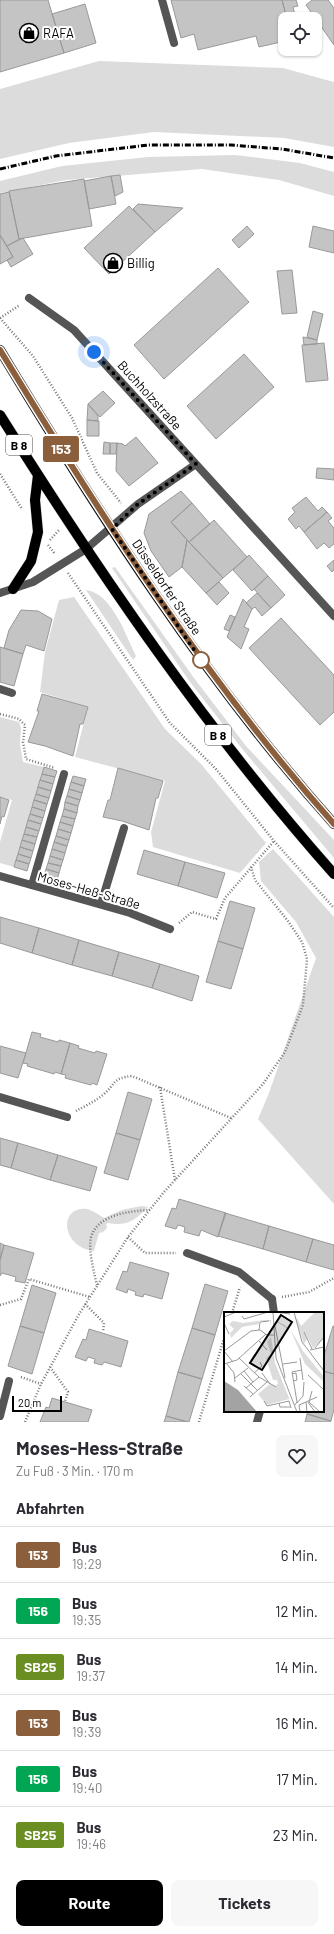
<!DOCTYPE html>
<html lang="de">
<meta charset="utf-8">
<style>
:root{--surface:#fff;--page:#f7f7f7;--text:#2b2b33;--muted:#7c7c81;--line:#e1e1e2;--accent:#000}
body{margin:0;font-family:Barlow,sans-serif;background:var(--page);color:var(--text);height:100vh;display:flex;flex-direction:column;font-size:15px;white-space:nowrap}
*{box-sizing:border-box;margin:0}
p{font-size:13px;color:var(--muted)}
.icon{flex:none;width:22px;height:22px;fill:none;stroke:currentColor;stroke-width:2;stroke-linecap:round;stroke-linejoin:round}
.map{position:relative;height:1422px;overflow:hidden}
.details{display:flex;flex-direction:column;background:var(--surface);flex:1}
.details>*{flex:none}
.badge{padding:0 8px;border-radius:3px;font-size:14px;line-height:26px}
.tools{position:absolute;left:278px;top:12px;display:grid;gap:8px}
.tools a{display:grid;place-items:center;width:44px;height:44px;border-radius:8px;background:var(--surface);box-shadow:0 1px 3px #0004;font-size:20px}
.scale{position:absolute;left:12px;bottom:10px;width:50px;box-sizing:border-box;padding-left:4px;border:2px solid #000;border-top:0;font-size:11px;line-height:14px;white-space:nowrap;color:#000;-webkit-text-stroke:3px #fff;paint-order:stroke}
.you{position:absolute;width:20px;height:20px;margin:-10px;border:3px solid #fff;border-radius:50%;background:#1a73e8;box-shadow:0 0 0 6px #1a73e833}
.map>.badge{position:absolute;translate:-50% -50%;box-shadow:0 0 0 2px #fff}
h2{padding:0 16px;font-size:15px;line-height:36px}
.round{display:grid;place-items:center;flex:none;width:42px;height:42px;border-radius:8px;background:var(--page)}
.headline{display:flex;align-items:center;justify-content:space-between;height:68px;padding:0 16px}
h1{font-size:19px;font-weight:700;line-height:30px}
.cta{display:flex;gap:8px;margin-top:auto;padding:8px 16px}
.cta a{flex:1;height:46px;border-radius:8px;background:var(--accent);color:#fff;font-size:16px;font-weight:700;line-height:46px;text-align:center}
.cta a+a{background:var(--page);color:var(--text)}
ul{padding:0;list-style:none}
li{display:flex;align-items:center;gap:12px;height:56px;padding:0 16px;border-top:1px solid var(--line)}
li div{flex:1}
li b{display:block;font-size:15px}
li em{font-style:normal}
li .badge{min-width:44px;font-weight:700;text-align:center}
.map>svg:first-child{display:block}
.green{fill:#dcdcdc}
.building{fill:#c4c4c4;stroke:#999}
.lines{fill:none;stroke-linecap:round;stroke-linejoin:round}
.primary-casing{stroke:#dbdbdb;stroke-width:11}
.path{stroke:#777;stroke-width:2.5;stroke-dasharray:1 2;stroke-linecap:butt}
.lane{stroke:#555;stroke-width:8}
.street{stroke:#555;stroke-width:8}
.primary{stroke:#000;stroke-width:10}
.rail{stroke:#000;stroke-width:3;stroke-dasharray:6 2 1 2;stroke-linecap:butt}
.line-casing{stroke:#fff;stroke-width:9}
.line{stroke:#8b5e3c;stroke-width:6}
.walk{stroke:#000;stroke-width:4;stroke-dasharray:0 7.2}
.stop-dot{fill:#fff;stroke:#8b5e3c;stroke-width:2}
.labels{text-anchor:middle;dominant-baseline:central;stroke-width:4;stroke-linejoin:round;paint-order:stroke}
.shield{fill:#fff;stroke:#4c4c4c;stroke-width:1}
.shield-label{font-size:12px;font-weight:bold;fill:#000}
.poi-label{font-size:13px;fill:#000;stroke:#fff;text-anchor:start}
.street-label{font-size:13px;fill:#000;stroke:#fff}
.inset-road{fill:none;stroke:#999;stroke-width:1}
.view{fill:#000;fill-opacity:0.15;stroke:#000;stroke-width:2}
.inset-edge{fill:none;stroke:#000;stroke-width:2}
</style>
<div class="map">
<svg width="334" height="1422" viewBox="0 0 334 1422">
<rect width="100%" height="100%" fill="#fff"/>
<!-- green -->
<path class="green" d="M99,61L283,68L334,82V147L284,138L154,132L69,143L0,159V89Z
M235,155L300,163L334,172V196L279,180L202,169L66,180L0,193V181L62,166L148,157Z
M115,567L194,678L246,746L334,840V858L243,750L190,682L112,568Z
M86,590C112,593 126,636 136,656L133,660Z
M74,597L165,729L201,764L266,843L240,873L153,847L151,832L165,781L75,757L88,707L40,692L45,652L59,600Z
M0,717L19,722L21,728L20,744L23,762L44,767L14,867L0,863V842L12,800L0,797Z
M273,849L334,917V1204L258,1119L269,1093L316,958L296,922L261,881L259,862Z
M141,1206L148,1207C136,1220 126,1227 108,1223L106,1224L107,1228L103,1232L99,1233L94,1251C61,1247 58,1206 87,1209C92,1210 99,1215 104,1218L122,1210Z"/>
<!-- building -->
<path class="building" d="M0,0H48L64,53L0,72Z
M171,0H282L287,19H285V41L259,47L256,36L198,50L194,34L181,38Z
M282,0H296L298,6L293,7L296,19H287Z
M312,0H328L334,8V45L306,5Z
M85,4L96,43L64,53L52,14Z
M120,175L123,192L115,196L111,176Z
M111,176L116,204L89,209L84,181Z
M84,179L92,226L19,239L9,191Z
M9,192L19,239L7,246L0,235V194Z
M138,204L183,208L155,232L133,209Z
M129,206L155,232L109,274L84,248Z
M247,226L254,234L239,248L232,240Z
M313,226L334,231V253L309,247Z
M0,235L13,257L0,264Z
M23,238L33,254L11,267L7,260L13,257L7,246Z
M218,268L249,302L164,379L134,345Z
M292,270L297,313L282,314L277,271Z
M313,311L323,314L317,340L307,337Z
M303,337L317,340V344L304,345Z
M324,343L328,380L306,382L302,345Z
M244,354L274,387L216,439L187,406Z
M103,391L115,403L100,417L88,404Z
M88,404L98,416V421L87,420Z
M87,420L99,421V436H87Z
M136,437L158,463L129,486L116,471L117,443L123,444L125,446Z
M104,442L110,443V454H103Z
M110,443H117L116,454H110Z
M317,468L334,469V480L316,478Z
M181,491L192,503L171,522L187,540L182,567L169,577L151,551L144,533L149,514Z
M306,497L318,511L322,507L327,512L304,532L299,526L296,529L288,519L295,512L292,508Z
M192,503L210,524L189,542L171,522Z
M327,512L332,518L328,521L334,528V544L329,548L324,543L317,549L304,532Z
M214,520L247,557L223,578L189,542Z
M187,540L223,578L206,593L182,567Z
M249,555L268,576L252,591L233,570Z
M334,560V570L332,572L327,566Z
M268,576L285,595L271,608L254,589Z
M219,582L229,593L217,605L206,593Z
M257,593L271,608L262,616L255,607L252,609L246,603Z
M243,599L252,609L244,627L249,629L241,649L227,637Z
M21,610L38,611L52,619L44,651L26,645L23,654L4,648L9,630Z
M230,615L235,617L229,631L224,629Z
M281,618L334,675V712L320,725L249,648Z
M0,647L23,654L14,686L0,682Z
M42,694L88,707L83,724H80L73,756L45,746L28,742L39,711H37Z
M44,767L57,771L55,777L42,774Z
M118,768L163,781L158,798H156L149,830L122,821L103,817L108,800H110Z
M42,774L55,777L53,784L40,780Z
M73,776L86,779L84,786L71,782Z
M40,780L53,784L51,791L38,787Z
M71,782L84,786L82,793L69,789Z
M38,787L51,791L49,798L36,794Z
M69,789L82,793L80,800L67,796Z
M36,794L49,798L47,804L34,800Z
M67,796L80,800L78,806L65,802Z
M0,797L9,800L4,817L2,816L0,824Z
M34,800L47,804L45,811L32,807Z
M65,802L78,806L77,813L64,809Z
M32,807L45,811L43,818L30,814Z
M64,809L77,813L75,819L62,816Z
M30,814L43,818L41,824L28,820Z
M62,816L75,819L73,826L60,822Z
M28,820L41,824L39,831L26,827Z
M60,822L73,826L71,833L58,829Z
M26,827L39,831L37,837L24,834Z
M58,829L71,833L69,840L56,836Z
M24,834L37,837L35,844L22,840Z
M56,836L69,840L67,846L54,842Z
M22,840L35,844L33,851L20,847Z
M54,842L67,846L65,853L52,849Z
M20,847L33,851L31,858L18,854Z
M52,849L65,853L63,860L50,856Z
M144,850L185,862L178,886L137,874Z
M18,854L31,858L29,864L16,860Z
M50,856L63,860L61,866L48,863Z
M16,860L29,864L27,871L14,867Z
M185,862L225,873L217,898L178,886Z
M48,863L61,866L59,873L46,869Z
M46,869L59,873L57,880L44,876Z
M230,901L255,908L243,949L218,941Z
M0,917L39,928L32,953L0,943Z
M39,928L79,940L72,965L32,953Z
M79,940L119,952L112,976L72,965Z
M218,941L243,949L231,989L206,982Z
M119,952L160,964L152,988L112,976Z
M160,964L199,976L192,1001L152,988Z
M32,1032L41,1034L40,1037L58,1042L59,1040L70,1043L61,1074L55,1072L54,1074L27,1066L28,1064L23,1063Z
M70,1043L79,1046L78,1048L95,1053L96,1051L107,1054L97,1085L92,1083L91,1085L65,1078L66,1075L61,1074Z
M0,1046L26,1053L18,1078L0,1073Z
M128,1092L152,1099L140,1140L116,1133Z
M116,1133L140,1140L128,1180L104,1173Z
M0,1138L18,1143L11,1168L0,1165Z
M18,1143L58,1155L50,1180L11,1168Z
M58,1155L97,1167L90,1191L50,1180Z
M179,1199L226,1213L218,1237L201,1230L199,1236L184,1232L185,1227L178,1225L176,1229L165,1226L172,1208L176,1209Z
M225,1213L269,1226L263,1249L218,1236Z
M269,1226L313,1239L306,1262L263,1249Z
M313,1239L334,1245V1270L306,1262Z
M0,1243L4,1245L0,1260Z
M4,1245L34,1253L25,1283L15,1281L16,1277L2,1273L0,1276V1260Z
M130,1262L169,1273L162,1299L144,1294L143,1297L135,1295L136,1292L128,1289L127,1293L116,1289L123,1271L127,1272Z
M205,1284L228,1291L215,1335L192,1328Z
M32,1285L56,1293L44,1333L20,1326Z
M20,1326L44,1333L32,1374L8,1366Z
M333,1326H334V1374L323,1371V1359Z
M192,1328L215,1335L202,1379L178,1372Z
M89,1329L128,1341L121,1367L104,1362L102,1365L94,1363L95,1359L88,1357L86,1361L75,1357L83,1339L86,1340Z
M323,1371L334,1374V1409L331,1421L307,1414L308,1411H323Z
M178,1372L202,1379L189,1422L166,1416Z
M52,1398L92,1410L88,1422H40L46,1407L49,1408Z
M307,1414L331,1421L330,1422H305Z
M166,1416L187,1422H164Z"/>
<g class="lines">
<!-- primary casing -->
<g class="primary-casing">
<path id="primary" d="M0,350C100,516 205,680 334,824
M0,415C101,576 208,732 334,874
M13,589L31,561L38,532L35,500L38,475"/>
</g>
<!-- path -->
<path class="path" d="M0,318L33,356L72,418L97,473L121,503
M0,318L20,305
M0,474L22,509
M50,540L59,530
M48,545L55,554
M68,573L170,723L216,769L274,841L334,908
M0,714L19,719L25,725L23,742L26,759L55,768
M179,923L192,912L216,919L225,898L274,841
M160,1087L175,1180
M76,1111C85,1106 96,1101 104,1094C116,1084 112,1078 132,1076L231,1118
M128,1237L145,1253H176
M97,1285C94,1273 88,1249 91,1237C98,1214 130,1211 150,1210
M282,1297L309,1292L334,1278
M85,1304L104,1323L103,1332
M0,1305L21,1299L29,1279L90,1297
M232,1313L240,1287
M50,1367L68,1392L65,1401
M21,1377L41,1384
M25,1422L41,1384L78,1316L128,1237L164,1192L263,1084L285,1052L303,1005L307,959L302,942L288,921L255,880L251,867
M199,1422L225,1335"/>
<!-- lane -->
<path class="lane" d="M162,0L174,43
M0,689L12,693
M32,885L64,774
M101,904L124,828
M187,1253L239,1272L272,1299
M0,1416L9,1381"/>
<!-- street -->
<path class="street" d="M29,298L74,330L334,616
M0,593L33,582L86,549L138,504L196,464
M0,876L130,913L170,929
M0,1097L67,1117
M272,1299L274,1313
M257,1422L260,1411"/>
<!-- primary -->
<use href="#primary" class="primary"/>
<!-- rail -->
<path class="rail" d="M0,169L56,156L148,145H231L282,149L334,158"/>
</g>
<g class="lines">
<!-- line casing -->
<g class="line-casing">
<path id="line" d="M0,350C101,516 205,679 334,824"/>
</g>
<!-- line -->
<use href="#line" class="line"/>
<!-- walk -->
<path class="walk" d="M94,352L196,464L138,504L112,529L201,660"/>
</g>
<!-- icons -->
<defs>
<g id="shop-ring" transform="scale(1)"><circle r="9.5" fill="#fff" stroke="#000" stroke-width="1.5"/><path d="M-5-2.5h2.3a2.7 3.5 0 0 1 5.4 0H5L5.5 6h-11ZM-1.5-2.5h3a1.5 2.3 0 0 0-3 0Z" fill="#000"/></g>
</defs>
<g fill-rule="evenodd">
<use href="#shop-ring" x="29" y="33"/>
<use href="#shop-ring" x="113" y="263"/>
</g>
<!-- markers -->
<circle class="stop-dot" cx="201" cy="660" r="8"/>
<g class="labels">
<!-- shield labels -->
<g class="shield">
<rect x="6" y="435" width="26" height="20" rx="3"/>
<rect x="205" y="725" width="26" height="20" rx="3"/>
</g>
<g class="shield-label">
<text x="19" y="445">B 8</text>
<text x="218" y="735">B 8</text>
</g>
<!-- poi labels -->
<g class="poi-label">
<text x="43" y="33">RAFA</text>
<text x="127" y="263">Billig</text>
</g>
<!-- street labels -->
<g class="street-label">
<text transform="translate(150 395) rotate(48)">Buchholzstraße</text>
<text transform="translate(167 587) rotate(56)">Düsseldorfer Straße</text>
<text transform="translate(89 890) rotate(16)">Moses-Heß-Straße</text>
</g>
</g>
<!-- overview -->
<g transform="translate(224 1312)">
<rect width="100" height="100" fill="#fff"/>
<path d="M91,0H100V26L89,36L80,19L83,27L80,32L72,8L73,6L77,14ZM40,8H47V14L46,9H35V12L18,15L7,26L6,21L10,17L5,12L9,9L19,11ZM51,9L55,10L61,13L68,20L79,39L100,65V70L81,52L67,19ZM47,25L51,51L65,86L67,94L65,87L43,93L34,82L46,72L52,74L54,71L53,68H49L42,46L47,42L43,30Z" fill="#dcdcdc"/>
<path d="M0,69L14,78L33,100H0Z" fill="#a3a3a3"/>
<path class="inset-road" d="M49,0L52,46L73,100M52,0L66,2M70,0L78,30L100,59M18,4L20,7L44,0M0,5L12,0M0,11L5,22M51,14L61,66M35,18L36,10L45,9M80,20L88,37M35,29L43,38M91,36L100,25M86,38L100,35M0,39L27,19L36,18L43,23H51M0,39L9,50M15,46L35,65L52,75M76,46L79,68M0,52L13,48L42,22M3,52L10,61L11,70M59,52L73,50M20,59L29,70M30,61L38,54L36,50M38,61L46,72M17,62L33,78M68,62L72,61L73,68L69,69M84,63L100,78M11,66L24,56M20,74L29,82M22,76L35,65M88,79L85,90L96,100M26,85L43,70M40,89L43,94L65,89L67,96M84,90L91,100M55,91L56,95H66M73,91L79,84L80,70M71,93L73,90L68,60L78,58M76,100L75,93L82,90M83,100L82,90L93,85"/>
<path class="view" d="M57,3L68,10L38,58L26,51Z"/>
<rect width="100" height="100" class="inset-edge"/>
</g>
</svg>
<div class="tools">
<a><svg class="icon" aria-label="locate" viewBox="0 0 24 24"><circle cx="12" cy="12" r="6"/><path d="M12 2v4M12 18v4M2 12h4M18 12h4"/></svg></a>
</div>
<div class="scale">20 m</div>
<div class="you" style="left:94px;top:352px"></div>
<b class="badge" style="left:61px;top:449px;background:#8b5e3c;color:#fff">153</b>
</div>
<section class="details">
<div class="headline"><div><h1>Moses-Hess-Straße</h1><p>Zu Fuß · 3 Min. · 170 m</p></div><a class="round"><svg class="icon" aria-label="heart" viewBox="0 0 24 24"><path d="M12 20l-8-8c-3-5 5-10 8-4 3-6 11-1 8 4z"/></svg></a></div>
<h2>Abfahrten</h2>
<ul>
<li><span class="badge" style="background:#8b5e3c;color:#fff">153</span><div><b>Bus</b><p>19:29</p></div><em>6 Min.</em></li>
<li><span class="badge" style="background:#00a651;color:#fff">156</span><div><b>Bus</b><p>19:35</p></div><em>12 Min.</em></li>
<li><span class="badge" style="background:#6b8e23;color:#fff">SB25</span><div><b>Bus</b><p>19:37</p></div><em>14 Min.</em></li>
<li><span class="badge" style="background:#8b5e3c;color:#fff">153</span><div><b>Bus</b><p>19:39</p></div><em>16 Min.</em></li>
<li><span class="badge" style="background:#00a651;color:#fff">156</span><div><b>Bus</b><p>19:40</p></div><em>17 Min.</em></li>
<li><span class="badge" style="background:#6b8e23;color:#fff">SB25</span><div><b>Bus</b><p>19:46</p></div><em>23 Min.</em></li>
</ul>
<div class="cta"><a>Route</a><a>Tickets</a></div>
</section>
